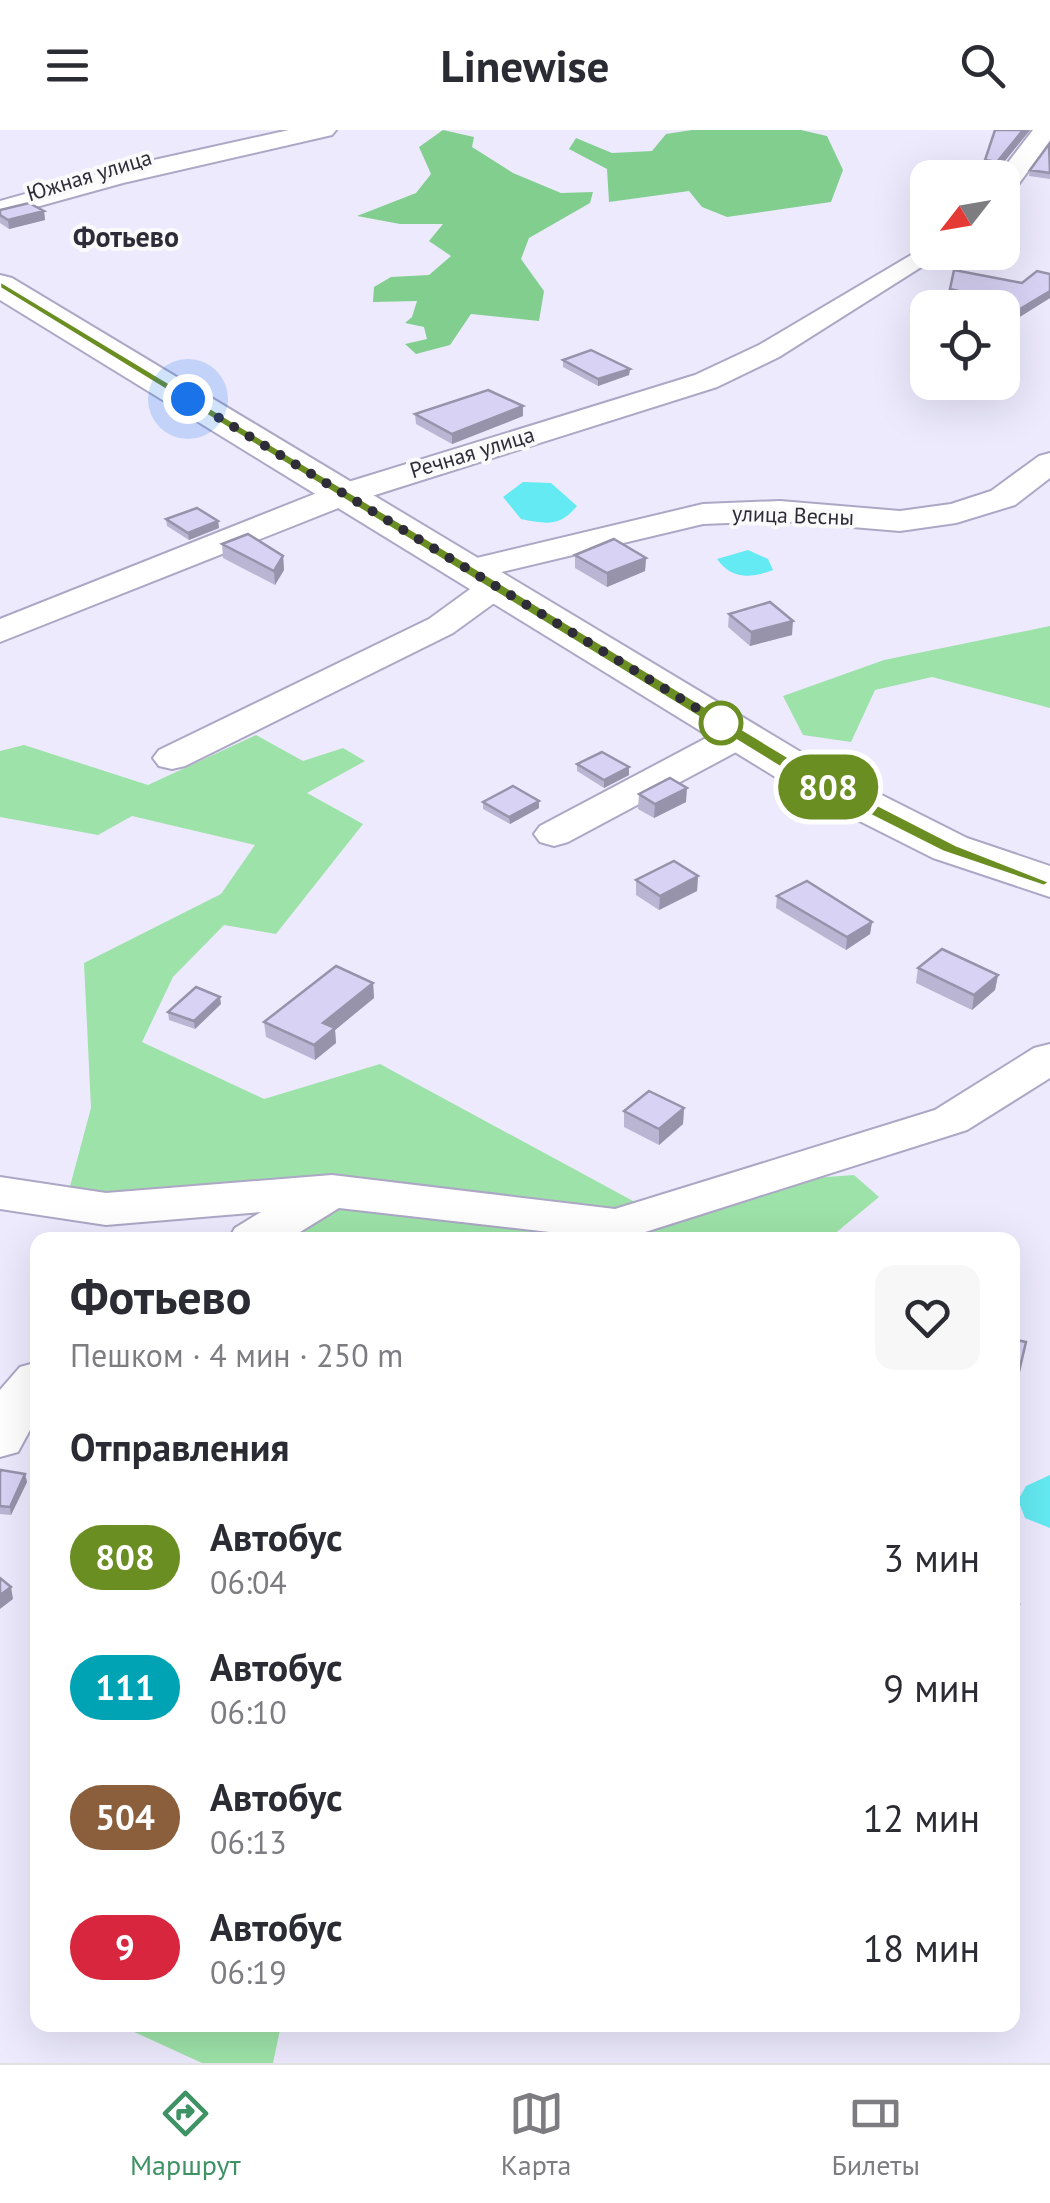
<!DOCTYPE html>
<html lang="ru">
<meta charset="utf-8">
<style>
:root{--surface:#fff;--page:#f7f7f7;--text:#2b2b33;--muted:#7c7c81;--line:#e1e1e2;--accent:#3e9264}
body{margin:0;font-family:"PT Sans",sans-serif;background:var(--page);color:var(--text);height:100vh;display:flex;flex-direction:column;font-size:38px;white-space:nowrap}
*{box-sizing:border-box;margin:0}
p{font-size:32px;color:var(--muted)}
.icon{flex:none;width:55px;height:55px;fill:none;stroke:currentColor;stroke-width:2;stroke-linecap:round;stroke-linejoin:round}
.map{position:relative;flex:1;overflow:hidden}
.details{position:absolute;left:30px;top:1102px;width:990px;height:800px;display:flex;flex-direction:column;background:var(--surface);border-radius:20px;box-shadow:0 10px 40px #0002}
.details>*{flex:none}
.badge{padding:0 20px;border-radius:32px;font-size:35px;line-height:65px}
.needle{width:65px;rotate:239deg}
.tools{position:absolute;left:910px;top:30px;display:grid;gap:20px}
.tools a{display:grid;place-items:center;width:110px;height:110px;border-radius:20px;background:var(--surface);box-shadow:0 10px 40px #0002;font-size:50px}
.you{position:absolute;width:50px;height:50px;margin:-25px;border:8px solid #fff;border-radius:50%;background:#1a73e8;box-shadow:0 0 0 15px #1a73e833}
.map>.badge{position:absolute;translate:-50% -50%;box-shadow:0 0 0 5px #fff}
h2{padding:0 40px;font-size:38px;line-height:90px}
.round{display:grid;place-items:center;flex:none;width:105px;height:105px;border-radius:20px;background:var(--page)}
.head{display:flex;align-items:center;justify-content:space-between;height:170px;padding:0 40px}
h1{font-size:48px;font-weight:800;line-height:75px}
ul{padding:0;list-style:none}
li{display:flex;align-items:center;gap:30px;height:130px;padding:0 40px}
li div{flex:1}
li b{display:block;font-size:38px}
li em{font-style:normal}
li .badge{min-width:110px;font-weight:700;text-align:center}
header{display:flex;justify-content:space-between;align-items:center;height:130px;padding:0 40px;background:var(--surface);font-size:45px;font-weight:800}
.tab-bar{display:flex;justify-content:space-around;align-items:center;height:140px;border-top:2px solid var(--line);background:var(--surface);font-size:28px;color:var(--muted)}
.tab-bar a{display:grid;justify-items:center;gap:5px}
.tab-bar .selected{color:var(--accent)}
.map>svg:first-child{display:block}
.green{fill:#9de2a8}
.forest{fill:#82ce8f}
.water{fill:#63eaf2}
.lines{fill:none;stroke-linecap:round;stroke-linejoin:round}
.minor-casing{stroke:#aca7c5;stroke-width:4}
.major-casing{stroke:#aca7c5;stroke-width:4}
.minor{fill:#fff;fill-rule:evenodd}
.major{fill:#fff;fill-rule:evenodd}
.wall{fill:#bab5d2}
.shaded-wall{fill:#9793ab}
.building{fill:#d8d2f4;stroke:#9793ab;stroke-width:2.5}
.line{fill:#6b8e23;stroke:#fff;stroke-width:2.5}
.walk{stroke:#2e2c38;stroke-width:10;stroke-dasharray:0 18}
.stop-dot{fill:#fff;stroke:#6b8e23;stroke-width:5}
.labels{text-anchor:middle;dominant-baseline:central;stroke-width:8;stroke-linejoin:round;paint-order:stroke}
.far-street-label{font-size:22px;fill:#2e2c38;stroke:#fafafa}
.far-quarter-label{font-size:28px;font-weight:bold;fill:#2e2c38;stroke:#fafafa}
</style>
<header><svg class="icon" aria-label="menu" viewBox="0 0 24 24"><path d="M4 6h16M4 12h16M4 18h16"/></svg>Linewise<svg class="icon" aria-label="search" viewBox="0 0 24 24"><circle cx="10" cy="10" r="6"/><path d="M15 15l6 6"/></svg></header>
<div class="map">
<svg width="1050" height="1933" viewBox="0 0 1050 1933">
<rect width="100%" height="100%" fill="#edeafe"/>
<!-- green -->
<path class="green" d="M1050,496V578L932,547L875,560L851,612L803,605L783,566L884,530Z
M256,605L303,631L343,618L365,631L307,663L363,694L276,804L224,795L173,847L142,912L264,969L380,934L670,1091L786,1050L854,1045L879,1067L827,1110H280L356,1057L176,1071L69,1060L91,978L84,833L221,764L255,715L132,686L98,705L0,687V621L24,615L148,655Z
M119,1895H281L273,1933H202Z"/>
<!-- forest -->
<path class="forest" d="M443,0L474,7L472,17L513,43L561,63L593,62L590,73L529,108L521,129L544,161L539,191L471,184L450,215L416,224L405,214L427,209L424,197L405,193L412,187L417,171L373,172L374,157L391,147L429,145L451,126L429,111L443,94H400L357,86L416,63L431,44L419,17Z
M692,0H801L827,6L843,40L831,72L727,87L702,77L689,61L609,72L607,39L569,19L576,8L612,23L652,21L666,4Z"/>
<!-- water -->
<path class="water" d="M523,352L551,353L577,376C560,397 546,394 521,389L503,367Z
M748,420L768,429L773,440C751,448 732,450 717,429Z
M1050,1345V1398L1025,1388L1018,1370L1026,1356Z"/>
<g class="lines">
<!-- minor casing -->
<g class="minor-casing">
<path id="minor" d="M289,0H336L332,5L123,53L0,87V71L118,38Z
M1033,0H1050V12L1011,64L1002,66V48H996Z
M928,115V122H945L779,227L717,257L356,371L0,512V489L332,357L695,245L759,215Z
M1050,323V348L1015,375L956,393L900,401L780,391L703,394L468,450L456,447L451,440L456,433L703,374L780,371L900,381L951,374L991,361L1039,326Z
M496,446L508,449L513,456L508,463L453,503L185,636L172,639L159,636L153,628L159,620L429,489L484,449Z
M740,594L753,597L759,605L753,613L568,712L554,716L540,712L534,704L540,696L727,597Z
M1050,914V948L967,1000L620,1110L339,1078L287,1110H228L235,1098L261,1082L106,1095L0,1079V1047L106,1063L332,1045L615,1079L935,980L1034,918Z
M38,1232V1285L18,1322L0,1327V1260L20,1237Z"/>
</g>
<!-- major casing -->
<g class="major-casing">
<path id="major" d="M0,145L12,148L824,636L967,708L1050,736V767L933,728L790,656L0,170Z"/>
</g>
<!-- minor -->
<use href="#minor" class="minor"/>
<!-- major -->
<use href="#major" class="major"/>
</g>
<!-- wall -->
<path class="wall" d="M995,0H1030L996,42L984,41L985,30Z
M1050,14V49L1029,46L1030,40Z
M0,80L44,81L45,90L9,99L0,93Z
M950,159L1050,168L1002,198V178H992L949,167Z
M563,230L630,239L629,245L598,256L563,237Z
M415,284L523,286L452,314L416,294Z
M166,389L218,391L219,398L189,410L167,396Z
M222,414L283,426L284,440L275,455L223,428Z
M575,425L646,428L645,441L607,457L575,438Z
M729,484L792,505L750,516L728,497Z
M577,634L629,637V645L604,658L577,641Z
M639,664L686,672L654,688L638,679Z
M483,672L539,678L510,694L483,679Z
M698,746L697,761L659,780L636,765V750Z
M777,766L872,792L870,804L846,820L776,778Z
M918,838L998,845L995,860L972,880L916,853Z
M373,853L374,868L335,900L336,913L315,930L266,907L264,892Z
M221,874L195,899L169,890L168,882Z
M684,978L683,994L659,1015L624,997V981Z
M0,1343L25,1344L27,1352L11,1385L0,1384Z
M1012,1454L1019,1474L1016,1490H1012Z"/>
<!-- shaded-wall -->
<path class="shaded-wall" d="M1023,0H1030L996,42L997,32Z
M44,81L45,90L9,99L8,90Z
M1050,161V168L1002,198V190Z
M630,239L629,245L598,256V249Z
M523,276V286L452,314V304Z
M218,391L219,398L189,410L188,403Z
M283,426L284,440L275,455L274,441Z
M646,428L645,441L607,457V443Z
M793,491L792,505L750,516L751,502Z
M629,637V645L604,658V650Z
M687,658L686,672L654,688L655,674Z
M539,671V678L510,694L509,687Z
M698,746L697,761L659,780L660,766Z
M872,792L870,804L846,820L847,807Z
M998,845L995,860L972,880L974,865Z
M373,853L374,868L335,900L336,913L315,930L314,915L323,893Z
M220,867L221,874L195,899L194,891Z
M684,978L683,994L659,1015V999Z
M25,1344L27,1352L11,1385L10,1377Z
M11,1457L13,1469L0,1479V1465Z"/>
<!-- building -->
<path class="building" d="M995,0H1023L997,32L985,30Z
M1049,14L1050,43L1030,40Z
M29,73L44,81L8,90L0,85V80Z
M954,140L1022,153L1037,141L1050,144V161L1002,190V178H993L1000,171L950,159Z
M591,220L630,239L598,249L563,230Z
M488,260L523,276L452,304L415,284Z
M197,378L218,391L188,403L166,389Z
M248,404L283,426L274,441L222,414Z
M614,409L646,428L607,443L575,425Z
M770,472L793,491L751,502L729,484Z
M602,622L629,637L604,650L577,634Z
M670,648L687,658L655,674L639,664Z
M513,656L539,671L509,687L483,672Z
M674,731L698,746L660,766L636,750Z
M807,751L872,792L847,807L777,766Z
M942,819L998,845L974,865L918,838Z
M336,836L373,853L323,893L335,898L314,915L264,892Z
M196,857L220,867L194,891L168,882Z
M649,961L684,978L659,999L624,981Z
M1012,1209L1026,1212L1013,1267H1012Z
M1,1340L25,1344L10,1377L0,1376V1343Z
M0,1448L11,1457L0,1465Z
M1012,1454L1019,1474L1012,1475Z"/>
<!-- line -->
<path class="line" d="M0,151L813,642L956,715L1050,752L1044,756L944,722L801,650L0,158Z"/>
<g class="lines">
<!-- walk -->
<path class="walk" d="M188,269L721,593"/>
</g>
<!-- markers -->
<circle class="stop-dot" cx="721" cy="593" r="20"/>
<g class="labels">
<!-- far-street labels -->
<g class="far-street-label">
<text transform="translate(89 45) rotate(-17)">Южная улица</text>
<text transform="translate(472 322) rotate(-17)">Речная улица</text>
<text transform="translate(793 385) rotate(2)">улица Весны</text>
</g>
<!-- far-quarter labels -->
<g class="far-quarter-label">
<text x="126" y="106">Фотьево</text>
</g>
</g>
</svg>
<div class="tools">
<a><svg class="needle" viewBox="-14 -14 28 28"><path d="M0-13l5 13h-10z" fill="#e53935"/><path d="M0 13l5-13h-10z" fill="#7c7c81"/></svg></a>
<a><svg class="icon" aria-label="locate" viewBox="0 0 24 24"><circle cx="12" cy="12" r="6"/><path d="M12 2v4M12 18v4M2 12h4M18 12h4"/></svg></a>
</div>
<div class="you" style="left:188px;top:269px"></div>
<b class="badge" style="left:828px;top:657px;background:#6b8e23;color:#fff">808</b>
<section class="details">
<div class="head"><div><h1>Фотьево</h1><p>Пешком · 4 мин · 250 m</p></div><a class="round"><svg class="icon" aria-label="heart" viewBox="0 0 24 24"><path d="M12 20l-8-8c-3-5 5-10 8-4 3-6 11-1 8 4z"/></svg></a></div>
<h2>Отправления</h2>
<ul>
<li><span class="badge" style="background:#6b8e23;color:#fff">808</span><div><b>Автобус</b><p>06:04</p></div><em>3 мин</em></li>
<li><span class="badge" style="background:#00a3b4;color:#fff">111</span><div><b>Автобус</b><p>06:10</p></div><em>9 мин</em></li>
<li><span class="badge" style="background:#8b5e3c;color:#fff">504</span><div><b>Автобус</b><p>06:13</p></div><em>12 мин</em></li>
<li><span class="badge" style="background:#d7263d;color:#fff">9</span><div><b>Автобус</b><p>06:19</p></div><em>18 мин</em></li>
</ul>
</section>
</div>
<nav class="tab-bar">
<a class="selected"><svg class="icon" aria-label="directions" viewBox="0 0 24 24"><path d="M12 3l9 9-9 9-9-9zM9 14v-3h6M13 9l2 2-2 2"/></svg>Маршрут</a>
<a><svg class="icon" aria-label="map" viewBox="0 0 24 24"><path d="M3 6l6-2 6 2 6-2v14l-6 2-6-2-6 2zM9 4v14M15 6v14"/></svg>Карта</a>
<a><svg class="icon" aria-label="tickets" viewBox="0 0 24 24"><path d="M3 7h18v10H3zM15 7v10"/></svg>Билеты</a>
</nav>
